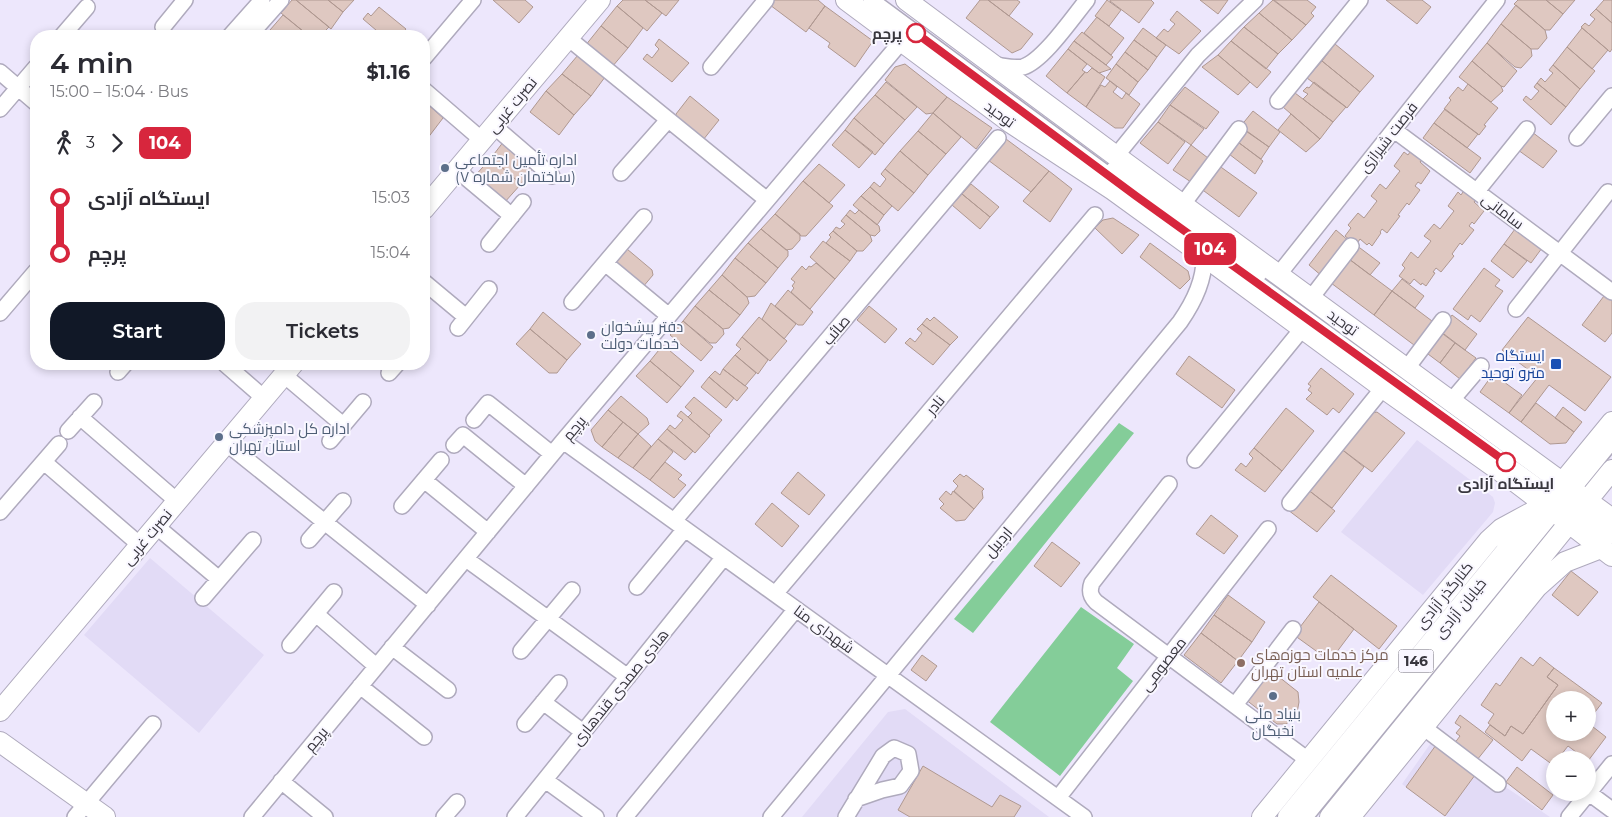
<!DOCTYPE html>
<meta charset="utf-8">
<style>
:root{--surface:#fff;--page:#f2f2f3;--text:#2b2b33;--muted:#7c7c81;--accent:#111827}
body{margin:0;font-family:Montserrat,Cairo,sans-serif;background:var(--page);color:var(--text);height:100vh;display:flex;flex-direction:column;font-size:19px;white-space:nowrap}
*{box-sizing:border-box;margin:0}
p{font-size:16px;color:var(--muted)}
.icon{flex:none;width:28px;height:28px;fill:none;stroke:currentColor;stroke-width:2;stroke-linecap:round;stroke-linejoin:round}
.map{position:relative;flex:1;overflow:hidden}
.side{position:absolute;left:30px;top:30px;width:400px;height:340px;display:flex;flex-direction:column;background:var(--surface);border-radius:20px;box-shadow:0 2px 8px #0003}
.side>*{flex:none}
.badge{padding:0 10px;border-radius:8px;font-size:18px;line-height:32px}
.buttons{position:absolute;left:1546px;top:691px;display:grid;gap:10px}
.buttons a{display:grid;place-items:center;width:50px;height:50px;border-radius:50%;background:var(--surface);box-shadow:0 2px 8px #0003;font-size:25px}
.map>.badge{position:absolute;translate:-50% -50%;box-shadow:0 0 0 2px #fff}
.legs{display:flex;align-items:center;gap:8px;height:55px;padding:0 20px;font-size:16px}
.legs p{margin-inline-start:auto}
.headline{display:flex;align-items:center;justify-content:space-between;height:85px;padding:0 20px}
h1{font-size:28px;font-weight:600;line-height:38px}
.button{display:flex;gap:10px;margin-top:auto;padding:10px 20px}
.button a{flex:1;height:58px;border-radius:20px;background:var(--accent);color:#fff;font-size:20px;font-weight:600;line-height:58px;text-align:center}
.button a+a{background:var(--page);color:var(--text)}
ul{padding:0 20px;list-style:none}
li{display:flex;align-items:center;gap:18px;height:55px;font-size:19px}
li i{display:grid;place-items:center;width:8px;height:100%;margin:0 6px;background:currentColor}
li i::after{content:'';width:12px;height:12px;margin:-6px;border:4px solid;border-radius:50%;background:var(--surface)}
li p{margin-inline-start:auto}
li:first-child i{background:linear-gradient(#0000 50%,currentColor 0)}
li:last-child i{background:linear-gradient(currentColor 50%,#0000 0)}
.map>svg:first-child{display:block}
.built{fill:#e2dbf6}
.green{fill:#84cd99}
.building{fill:#dfc8c1;stroke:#af9891}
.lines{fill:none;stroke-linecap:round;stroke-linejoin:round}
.highway-tunnel{stroke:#c9c4d6;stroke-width:22;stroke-dasharray:22 11;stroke-linecap:butt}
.minor-casing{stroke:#afaabd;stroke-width:18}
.major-casing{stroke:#afaabd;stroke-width:22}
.minor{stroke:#fff;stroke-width:15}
.major{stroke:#fff;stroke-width:20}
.line-1-casing{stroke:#fff;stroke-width:11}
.line-1{stroke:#d7263d;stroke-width:8}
.stop-1-dot{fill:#fff;stroke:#d7263d;stroke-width:2.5}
.service-dot{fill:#5c6f8a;stroke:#f9f7ff;stroke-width:2}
.transit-dot{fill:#1a4fb4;stroke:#f9f7ff;stroke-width:2}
.education-dot{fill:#8d6e63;stroke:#f9f7ff;stroke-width:2}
.labels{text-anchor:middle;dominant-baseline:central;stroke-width:4;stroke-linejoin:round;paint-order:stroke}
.shield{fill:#f9f7ff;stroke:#727078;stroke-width:1}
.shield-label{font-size:14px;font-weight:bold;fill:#38363e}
.stop-label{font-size:15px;font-weight:bold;fill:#38363e;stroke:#f9f7ff;text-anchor:end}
.street-label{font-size:15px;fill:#38363e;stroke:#f9f7ff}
.service-label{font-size:15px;fill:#4e5e75;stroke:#f9f7ff;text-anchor:start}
.transit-label{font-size:15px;fill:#164399;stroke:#f9f7ff;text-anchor:end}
.education-label{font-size:15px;fill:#785e54;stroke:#f9f7ff;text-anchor:start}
</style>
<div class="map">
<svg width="1612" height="817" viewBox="0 0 1612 817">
<rect width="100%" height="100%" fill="#ede7fc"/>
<!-- built -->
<path class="built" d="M1417,440L1493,497L1495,503L1493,512L1423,595L1341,532Z
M150,558L264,655L199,733L84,635Z
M905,709L1049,817H802L888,712Z
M1433,740L1504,786L1550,817H1447L1402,784Z"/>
<!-- green -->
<path class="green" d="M1119,423L1134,433L973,633L954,619Z
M1081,607L1134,644L1117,668L1133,681L1060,776L990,722Z"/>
<!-- building -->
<path class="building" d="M292,0H296L329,27L320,36H309L281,13Z
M296,0H328L343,12L331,29Z
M328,0H354L343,12Z
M493,0H525L533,7L519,23Z
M623,0H645L662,13L647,31L617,6Z
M645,0H679L666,16Z
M773,0H818L825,6L806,32L770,5Z
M980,0H988L1033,34L1021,49L1012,53L966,18Z
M988,0H1017L1020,2L1009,16Z
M1107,0L1121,10L1109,26L1095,16Z
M1110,0H1151L1154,3L1139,23L1110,1Z
M1200,0H1228L1218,14Z
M1273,0L1306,25L1292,40L1259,13Z
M1274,0H1307L1316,7L1311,13L1314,16L1306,25Z
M1386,0H1422L1431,7L1417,24Z
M1518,0H1546L1563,14L1550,30H1545L1514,4Z
M1546,0H1575L1563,14Z
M1604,0H1612V23L1596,9Z
M1516,5L1545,30L1547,38L1538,49H1531L1501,24Z
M617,6L643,28L628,48L601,26Z
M825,6L873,41L855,67L828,47L830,43L809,28Z
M379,7L406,29L400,36H383L363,19L368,13L371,16Z
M1596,9L1612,23V49L1610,52L1581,27L1585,23L1589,26L1595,19L1590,15Z
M1177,11L1201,31L1179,54L1156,38L1164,29L1168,32L1175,24L1170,20Z
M1259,13L1292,40L1278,54L1244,27Z
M283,15L309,36H278L270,30Z
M1097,17L1124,38L1111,55L1084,33Z
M1501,24L1531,49L1532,56L1521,68L1515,67L1487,43Z
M601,26L628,48L612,67L585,46Z
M1244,27L1278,54L1266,69L1231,41Z
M1143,28L1166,45L1157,57L1134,40Z
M1582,28L1608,50L1592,69L1567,47Z
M1082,32L1113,57L1106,65L1074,41Z
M659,39L689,63L672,82L643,59L647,54L652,58L659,49L655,45Z
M1134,40L1157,57L1148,70L1125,52Z
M1074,41L1106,65L1111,69L1099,73L1068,49Z
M1231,41L1271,72L1257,88L1218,55Z
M1487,43L1517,71L1504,87L1501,86L1472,61Z
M1335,44L1374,76L1360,92L1322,61Z
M1567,47L1595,71L1580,89L1553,65Z
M1068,49L1087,64L1082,70L1085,72L1067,93L1046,76Z
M1125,52L1148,70L1138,82L1116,64Z
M578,55L605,77L591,96L562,74Z
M1218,55L1250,82L1238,95L1202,67Z
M1322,61L1360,92L1347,108L1307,78Z
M1472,61L1501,86L1503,91L1491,102L1459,77Z
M905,64L947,97L933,113L926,114L885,80L895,67Z
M1116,64L1138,82L1129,95L1106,78Z
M1553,65L1580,89L1566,107L1537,83L1541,78L1545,82L1553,73L1549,70Z
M1092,68L1105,77L1086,107L1067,93L1085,72L1087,73Z
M562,74L591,96L574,115L546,91Z
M1110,81L1117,87L1113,92L1122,99L1126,93L1140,104L1123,128H1115L1086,107L1101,85L1105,87Z
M886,82L917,107L905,120L875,95Z
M1314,82L1346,107L1333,122L1303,99L1308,94L1303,91L1307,87L1309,88Z
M1537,83L1566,107L1551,125L1523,100L1526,96L1531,100L1539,91L1534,87Z
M1468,84L1498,108L1484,125L1486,126L1479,135L1444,109L1451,100L1449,98L1458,87L1463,91Z
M1185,87L1219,112L1206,129L1170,105Z
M546,91L574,115L559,135L530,112Z
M1295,93L1333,122L1320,139L1283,107Z
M875,95L905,120L884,144L854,118Z
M690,96L719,120L703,140L676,119V114Z
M947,97L992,128L976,149L933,113Z
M424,101L443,118L427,139L424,136Z
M1170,105L1204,129L1191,145L1158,122Z
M1445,109L1478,134L1467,148L1434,123Z
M1253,111L1280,132L1269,147L1240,127Z
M933,113L961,137L946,154L918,131Z
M1291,114L1320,139L1306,152L1278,130Z
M854,118L884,144L875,155L845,130Z
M1158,122L1185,142L1168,164L1140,143Z
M1434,123L1481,158L1470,173L1423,138Z
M1244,129L1269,147L1261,159L1235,140Z
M845,130L873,152L859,168L832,145Z
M918,131L946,154L928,175L900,151Z
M1532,132L1557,151L1543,168L1518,150Z
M1006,139L1049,171L1031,192L988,160Z
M504,141L536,164L521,184L491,158Z
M1238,142L1263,161L1255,174L1229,154Z
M1191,145L1208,158L1191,182L1173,170Z
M1412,149L1423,158L1420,162L1430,171L1421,184L1418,182L1415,186L1420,190L1409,205L1407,203L1398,215L1400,216L1387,233L1382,229L1380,232L1381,233L1372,246L1369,243L1367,245L1360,239L1356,245L1345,236L1351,228L1348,225L1358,213L1364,218L1377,201L1371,196L1380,184L1386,189L1400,171L1394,166L1404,152L1408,155Z
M900,151L928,175L914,193L885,169Z
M491,158L521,184L504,203L473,178Z
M819,164L845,185L829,203L803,181Z
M1218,165L1257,193L1239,217L1200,188Z
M885,169L914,193L898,211L870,187L874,182L880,187L886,179L881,174Z
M1049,171L1072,189L1050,222L1023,201Z
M803,181L833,206L806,236H801L775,214Z
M971,184L999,207L990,217L962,194Z
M870,187L892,206L884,215L861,196Z
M1465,189L1477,198L1474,202L1484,211L1474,224L1472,222L1469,226L1474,230L1462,245L1460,243L1452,254L1454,256L1441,272L1436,268L1433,272L1435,273L1426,286L1422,283L1421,285L1414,279L1410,284L1399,276L1405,268L1402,265L1411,252L1418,258L1431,241L1424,236L1434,224L1440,229L1454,211L1448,206L1458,192L1461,195Z
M962,194L990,217L980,229L952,205Z
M861,196L884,215L877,225L853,205Z
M850,210L855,214L859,210L879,226L880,231L875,236L870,235L846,215Z
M775,214L800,234V240L792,249L786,250L761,229Z
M846,215L870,235L872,241L863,251H857L833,231L836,227L840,229L845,224L841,221Z
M1113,218L1139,235L1122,254L1095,228L1103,220Z
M761,229L788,251V256L778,268L748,243Z
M1515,229L1542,248L1531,263L1504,244Z
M1336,230L1350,242L1323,277L1309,265Z
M833,231L857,251L850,261L826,243L831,237L829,235Z
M823,241L850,261L835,279L810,257Z
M748,243L778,268L766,283L735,258Z
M1150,243L1188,271L1190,279L1180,289L1140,257Z
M1504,244L1527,261L1513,278L1491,261Z
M1356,245L1380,263L1370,275L1345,256Z
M627,249L652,270L653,275L642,288L615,262Z
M1345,256L1392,291L1374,315L1327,280Z
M735,258L766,283L755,296L747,297L722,275Z
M816,263L835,279L810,309L791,292L794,288L792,286L795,282L791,279L802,266L806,270L809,266L811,267Z
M1484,268L1500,280L1495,286L1503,291L1480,322L1471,315L1468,320L1453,309Z
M722,275L747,297L749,303L740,315L709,290Z
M1402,279L1424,296L1415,308L1392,291Z
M709,290L740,315L729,328L723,329L695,306Z
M788,290L813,312L803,325H798L775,306Z
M1392,291L1436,324L1418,348L1374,315Z
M1607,292L1612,296V333L1605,342L1582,325Z
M771,303L796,324L784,339L762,319Z
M695,306L723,329L724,334L716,343H710L683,321Z
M869,306L897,329L885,343L857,320Z
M543,312L581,344L567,360L530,329Z
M1452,315L1477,334L1465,350L1440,331Z
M759,317L787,341L770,361L742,337Z
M934,317L958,337L950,345L922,324L927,318L930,321Z
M1528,317L1611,377L1585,411L1549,385L1521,422L1509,413L1538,377L1502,350Z
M683,321L713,347L701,361L670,335Z
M922,324L950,345L933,365L905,343L910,338L915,342L922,333L917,329Z
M530,329L567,360L557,373H549L516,344Z
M1439,331L1455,343L1440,363L1424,351Z
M742,337L768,360L758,374L735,355L741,349L736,345Z
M1455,343L1476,358L1460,379L1440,363Z
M663,345L694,371L681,387L650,361Z
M735,355L756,373L745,386L723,369Z
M1189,356L1235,390L1222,408L1176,374Z
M650,361L681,387L667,403L636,376Z
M1321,368L1354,394L1339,413L1333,408L1327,415L1306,399L1312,393L1308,390L1311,386L1308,384Z
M723,369L748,388L737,401L709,377L715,371L720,375Z
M1493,374L1522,395L1509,413L1480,392Z
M709,377L734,398L726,408L701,387Z
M621,396L647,418L649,424L638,434L608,410Z
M694,397L722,420L709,435L688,417L692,413L685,407Z
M1536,403L1574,432L1566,443L1550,444L1521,422Z
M1563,407L1582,422L1574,432L1555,418Z
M1286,408L1314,431L1282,471L1254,448Z
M608,410L623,422L602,447L595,441L591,430Z
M681,411L710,436L695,453L667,429L670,425L675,429L683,420L677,416Z
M1377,412L1405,433L1372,472L1340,448L1368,414Z
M623,422L638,434L618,458L602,447Z
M667,429L693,451L685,460L658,439Z
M638,434L651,446L633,468L618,458Z
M658,439L673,452L650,480L633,468Z
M1254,448L1282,471L1265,492L1235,470L1241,463L1246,467L1253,458L1249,454Z
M1340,448L1364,467L1332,508L1307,489Z
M665,462L682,475L678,479L686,485L674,498L650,480Z
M798,472L825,495L809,515L781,493Z
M960,474L964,477L966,475L984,489L982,491L983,498L974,509L954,491L958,486L953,481Z
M1307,489L1335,511L1317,532L1288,510Z
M946,491L951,495L953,491L974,509L965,520L956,521L940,508L944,504L939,499Z
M772,503L799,526L782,547L755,524Z
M1211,515L1238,536L1224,554L1196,534Z
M1052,542L1080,563L1061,587L1034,566Z
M1571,571L1598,592L1578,616L1552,595Z
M1331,575L1397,626L1379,649L1313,597Z
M1228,595L1265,622L1252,642L1214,615Z
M1319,602L1354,629L1330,661L1294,635Z
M1214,615L1252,642L1238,661L1201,633Z
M1201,633L1238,661L1221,683L1184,655Z
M922,655L937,666L926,681L911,670Z
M1521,657L1533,666L1540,657L1554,668L1547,677L1558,685L1523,734L1511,726L1505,736L1488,723L1494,714L1481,705L1496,683L1500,686Z
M1554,668L1602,703L1588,721V700H1555V732H1588V723L1606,737L1588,761L1568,746L1557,760H1555L1553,765L1531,749L1522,761L1485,732L1490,725L1505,736L1511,726L1523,734L1558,685L1547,677Z
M1269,669L1298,692L1299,702L1297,713L1293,719L1286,724H1277L1245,699Z
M1460,715L1493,740L1477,760L1454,744L1460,736L1456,733L1461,727L1455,723Z
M1436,745L1475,775L1445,816L1406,787Z
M923,766L992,807L1000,795L1021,806L1014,817H910L898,810Z
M1517,767L1553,795L1542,810L1506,782Z"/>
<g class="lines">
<!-- highway-tunnel -->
<path class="highway-tunnel" d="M1418,393L1476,429"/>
<!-- minor casing -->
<g class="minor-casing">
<path id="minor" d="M871,0L1119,183
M163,27L185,0
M62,36L87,7
M230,36L262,0
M249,36L281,0
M568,38L767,200
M424,58L473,0
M996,65C1004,66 1014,69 1023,67C1043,61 1073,17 1087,0
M711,67L766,0
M0,72L36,103
M424,90L482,140
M1278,101L1360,0
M0,109L36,67
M494,126L552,176
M1394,130L1612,292
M1577,138L1612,96
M1116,156L1198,55L1255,0
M457,170L512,216
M1113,170L1259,274
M621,173L668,120
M1477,191L1527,129
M1183,204L1239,129
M489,244L523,202
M605,263L669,316
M1243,273L1561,503L1612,536
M1279,274L1497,0
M424,282L466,317
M1311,298L1351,246
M572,302L644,217
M1516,309L1608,192
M0,313L36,271
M458,328L489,289
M225,364L264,398
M1407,368L1443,320
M118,372L125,364
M389,373L397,364
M284,375L343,425
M1452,400L1481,366
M80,417L177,501
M474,420L488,403L552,454
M68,431L94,402
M330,441L363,402
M563,441L1084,817
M226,443L428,605
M454,445L463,435L526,486
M1195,460L1302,329
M44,462L140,545
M424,480L488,532
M1169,484L1092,583C1089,591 1090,596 1096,602L1308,760
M1290,503L1383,388
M402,506L441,460
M0,512L59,444
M674,521L998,138
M156,526L219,579
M309,540L343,501
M466,559L628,677
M637,587L685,529
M775,594L1095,215
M203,598L253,540
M316,614L376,666
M290,645L334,592
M392,647L448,690
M521,651L572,590
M360,686L424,737
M543,702L583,732
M1235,705L1293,629
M525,724L559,683
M1423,727L1498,784
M545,780L596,817
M281,781L325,817
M1589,793L1612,810
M1058,798L1268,529
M75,817L153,724
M252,817L563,441L901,42
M444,817L457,802
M515,817L724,557
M625,817L796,609
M771,817L1180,322C1194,302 1205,280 1204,256
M846,817L883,756L894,748L908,754L911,771L900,786L882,790L856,799
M1305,817L1612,441
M1569,817L1612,764"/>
</g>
<!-- major casing -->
<g class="major-casing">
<path id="major" d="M846,0L1011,123L1113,190L1204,256L1383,388L1517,483L1612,556
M906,0L1116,156L1612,519
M424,209L600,0
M0,711L293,364
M0,742L105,817
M1262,817L1489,540L1501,529L1536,510
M1288,817L1612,422
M1330,817L1612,470
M1350,817L1537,587L1565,562L1601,548"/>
</g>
<!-- minor -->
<use href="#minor" class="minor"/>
<!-- major -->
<use href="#major" class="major"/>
</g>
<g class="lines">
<!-- line-1 casing -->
<g class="line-1-casing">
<path id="line-1" d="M916,33L1136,196L1506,462"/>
</g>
<!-- line-1 -->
<use href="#line-1" class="line-1"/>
</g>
<!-- markers -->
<g class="stop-1-dot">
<circle cx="916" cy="33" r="9"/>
<circle cx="1506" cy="462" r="9"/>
</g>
<g class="service-dot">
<circle cx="445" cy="168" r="5"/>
<circle cx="591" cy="335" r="5"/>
<circle cx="219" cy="437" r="5"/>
<circle cx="1273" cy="696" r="5"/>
</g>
<rect class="transit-dot" x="1550" y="358" width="12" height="12" rx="2.5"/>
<circle class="education-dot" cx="1241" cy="663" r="5"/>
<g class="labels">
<!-- shield labels -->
<rect class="shield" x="1398.5" y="649.5" width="35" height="23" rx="4"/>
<g class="shield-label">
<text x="1416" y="661">146</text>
</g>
<!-- stop labels -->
<g class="stop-label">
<text x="902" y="33">پرچم</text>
<text x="1506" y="483" text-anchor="middle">ایستگاه آزادی</text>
</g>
<!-- street labels -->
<g class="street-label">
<text transform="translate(512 105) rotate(-50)">نصرت غربی</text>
<text transform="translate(1000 114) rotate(36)">توحید</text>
<text transform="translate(1388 137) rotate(-52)">فرصت شیرازی</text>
<text transform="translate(1503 211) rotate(37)">سامانی</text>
<text transform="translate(1343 322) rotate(36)">توحید</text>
<text transform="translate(836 330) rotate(-50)">صائب</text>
<text transform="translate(935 405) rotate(-50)">نادر</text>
<text transform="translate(574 428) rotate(-50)">پرچم</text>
<text transform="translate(147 537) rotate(-50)">نصرت غربی</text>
<text transform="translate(998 542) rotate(-50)">اردبیل</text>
<text transform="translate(1444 595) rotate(-51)">کنارگذر آزادی</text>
<text transform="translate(1460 608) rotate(-51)">خیابان آزادی</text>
<text transform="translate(824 629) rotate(36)">شهدای منا</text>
<text transform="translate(1163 664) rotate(-52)">معصومی</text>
<text transform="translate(620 687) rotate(-51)">هادی صمدی قندهاری</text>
<text transform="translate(316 739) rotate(-50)">پرچم</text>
</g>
<!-- service labels -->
<g class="service-label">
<text x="455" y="159">اداره تأمین اجتماعی<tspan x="455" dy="17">(ساختمان شماره ۷)</tspan></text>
<text x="601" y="326">دفتر پیشخوان<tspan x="601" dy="17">خدمات دولت</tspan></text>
<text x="229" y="428">اداره کل دامپزشکی<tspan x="229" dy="17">استان تهران</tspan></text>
<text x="1273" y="713" text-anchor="middle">بنیاد ملّی<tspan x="1273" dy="17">نخبگان</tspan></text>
</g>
<!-- transit labels -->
<g class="transit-label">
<text x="1545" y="355">ایستگاه<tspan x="1545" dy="17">مترو توحید</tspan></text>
</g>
<!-- education labels -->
<g class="education-label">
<text x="1251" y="654">مرکز خدمات حوزه‌های<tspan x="1251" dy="17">علمیه استان تهران</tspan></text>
</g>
</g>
</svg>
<div class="buttons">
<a>+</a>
<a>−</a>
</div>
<b class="badge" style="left:1210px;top:249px;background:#d7263d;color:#fff">104</b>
<section class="side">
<div class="headline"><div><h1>4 min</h1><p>15:00 – 15:04 · Bus</p></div><b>$1.16</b></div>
<div class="legs"><svg class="icon" aria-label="walk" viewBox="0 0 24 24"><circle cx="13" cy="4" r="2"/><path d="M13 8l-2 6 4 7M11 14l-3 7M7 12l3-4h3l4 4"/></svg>3<svg class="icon" aria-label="forward" viewBox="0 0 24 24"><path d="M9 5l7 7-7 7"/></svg><b class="badge" style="background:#d7263d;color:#fff">104</b></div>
<ul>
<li><i style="color:#d7263d"></i><b>ایستگاه آزادی</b><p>15:03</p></li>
<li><i style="color:#d7263d"></i><b>پرچم</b><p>15:04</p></li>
</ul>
<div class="button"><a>Start</a><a>Tickets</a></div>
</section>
</div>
